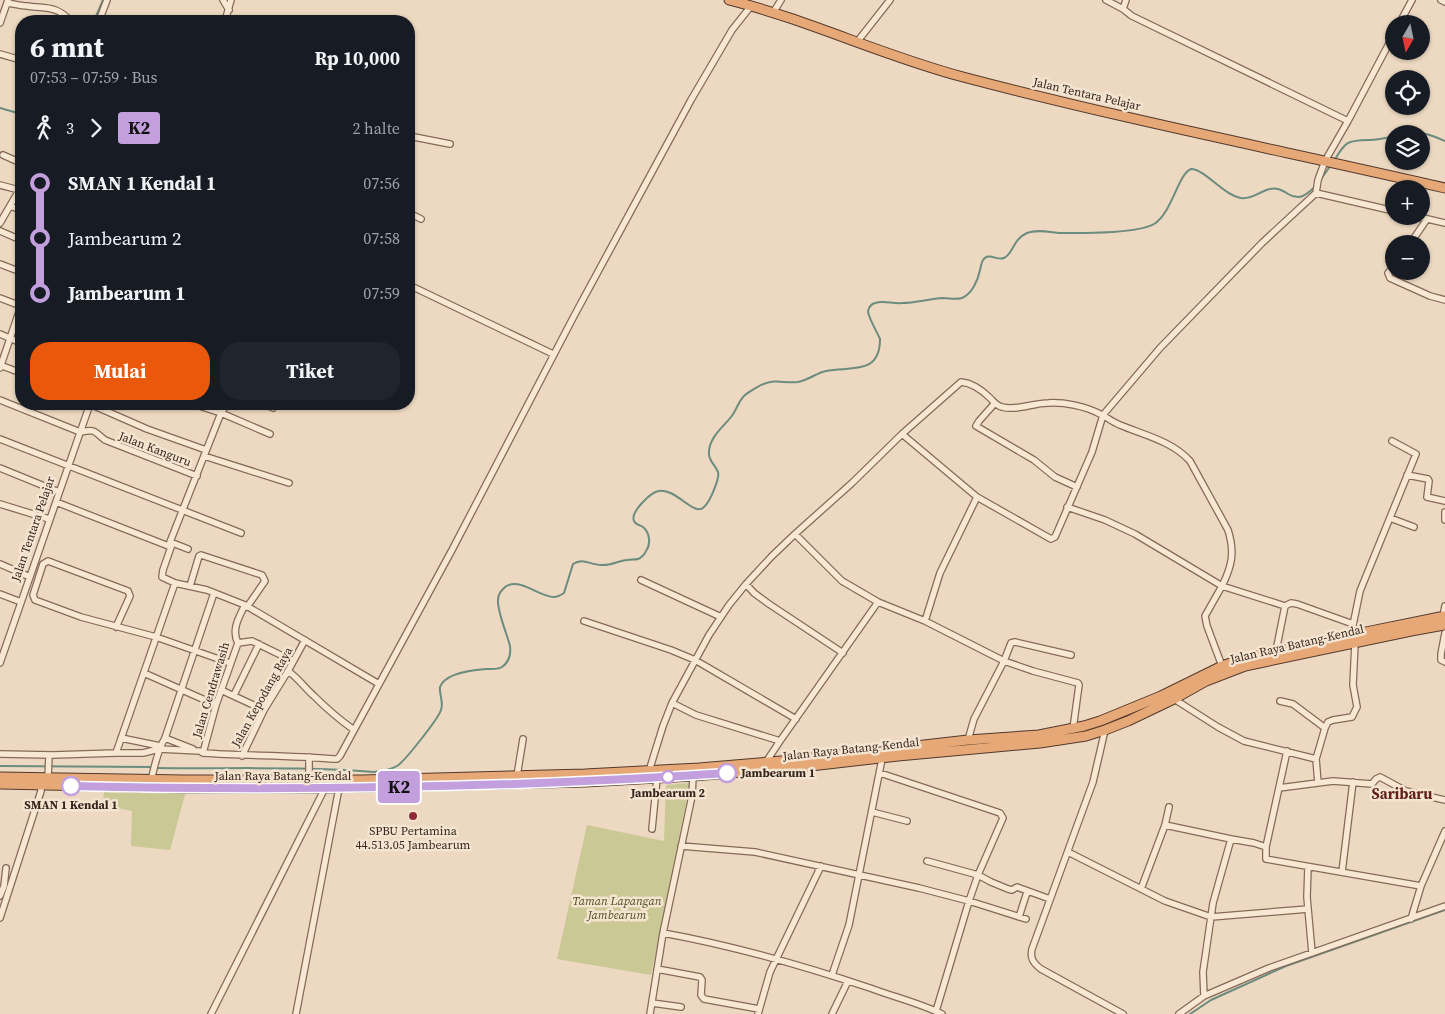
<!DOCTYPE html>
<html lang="id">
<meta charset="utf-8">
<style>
:root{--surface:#171b24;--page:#20242c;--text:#f1f3f6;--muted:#9ea1a6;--accent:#ea580c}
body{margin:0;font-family:"Source Serif 4",serif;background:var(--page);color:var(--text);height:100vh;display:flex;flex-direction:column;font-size:19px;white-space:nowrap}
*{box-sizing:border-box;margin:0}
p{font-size:16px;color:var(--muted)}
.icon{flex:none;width:28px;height:28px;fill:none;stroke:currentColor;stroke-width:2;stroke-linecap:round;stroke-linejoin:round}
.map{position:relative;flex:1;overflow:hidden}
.sheet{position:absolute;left:15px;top:15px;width:400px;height:395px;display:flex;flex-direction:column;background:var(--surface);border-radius:20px;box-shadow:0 1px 4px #0004}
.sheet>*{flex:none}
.badge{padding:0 10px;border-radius:4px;font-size:18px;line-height:32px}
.needle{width:32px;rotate:189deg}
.tools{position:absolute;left:1385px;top:15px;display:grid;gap:10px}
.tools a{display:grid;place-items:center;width:45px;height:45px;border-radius:50%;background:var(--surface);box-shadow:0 1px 4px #0004;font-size:25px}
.map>.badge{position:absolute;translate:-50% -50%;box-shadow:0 0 0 2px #fff}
.legs{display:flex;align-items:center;gap:8px;height:55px;padding:0 15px;font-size:16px}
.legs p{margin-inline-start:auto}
.summary{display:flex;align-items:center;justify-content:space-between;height:85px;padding:0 15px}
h1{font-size:28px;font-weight:700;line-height:38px}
.primary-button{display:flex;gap:10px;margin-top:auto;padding:10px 15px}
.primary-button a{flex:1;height:58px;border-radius:20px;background:var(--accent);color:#fff;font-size:20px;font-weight:700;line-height:58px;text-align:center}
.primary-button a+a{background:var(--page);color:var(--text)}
ul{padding:0 15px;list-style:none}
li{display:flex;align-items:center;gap:18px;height:55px;font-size:19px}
li i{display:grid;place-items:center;width:8px;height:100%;margin:0 6px;background:currentColor}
li i::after{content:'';width:12px;height:12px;margin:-6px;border:4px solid;border-radius:50%;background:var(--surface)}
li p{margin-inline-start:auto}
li:first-child i{background:linear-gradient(#0000 50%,currentColor 0)}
li:last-child i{background:linear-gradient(currentColor 50%,#0000 0)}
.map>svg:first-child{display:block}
.green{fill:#cac895}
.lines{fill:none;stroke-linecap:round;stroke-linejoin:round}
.stream{stroke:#6b8c7f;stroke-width:2}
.minor-casing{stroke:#856a59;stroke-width:8}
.trunk-casing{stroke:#53392d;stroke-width:11}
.minor{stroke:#f8e7d3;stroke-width:5.5}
.trunk{stroke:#e5a876;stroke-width:9}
.line-1-casing{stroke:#fff;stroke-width:11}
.line-1{stroke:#c3a0dd;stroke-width:8}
.stop-1-dot{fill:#fff;stroke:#c3a0dd;stroke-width:2.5}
.poi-dot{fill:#932a3b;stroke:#f4e4d0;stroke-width:2}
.labels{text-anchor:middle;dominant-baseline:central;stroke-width:5;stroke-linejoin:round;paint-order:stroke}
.street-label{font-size:12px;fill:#35251d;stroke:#f4e4d0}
.stop-label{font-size:12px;font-weight:bold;fill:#35251d;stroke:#f4e4d0}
.poi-label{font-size:12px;fill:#35251d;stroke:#f4e4d0}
.park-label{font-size:12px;font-style:italic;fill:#4d5124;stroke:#f4e4d0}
.quarter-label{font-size:15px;font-weight:bold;fill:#61211d;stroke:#f4e4d0}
</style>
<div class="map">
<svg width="1445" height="1014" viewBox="0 0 1445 1014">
<rect width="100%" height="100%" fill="#edd9c1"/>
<!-- green -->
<path class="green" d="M690,783L651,975L557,959L587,825L664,841L666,785Z
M104,789L186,791L170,850L131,846L132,811L103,805Z"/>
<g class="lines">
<!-- stream -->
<path class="stream" d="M94,21L103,0
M0,108L21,114
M1404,134C1417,129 1433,136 1445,141
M1334,161C1345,142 1347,140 1369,140C1377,140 1386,138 1394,136
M1321,179L1331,165
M0,766L152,767
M157,768C229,769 302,766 374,772C382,771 390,770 397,766C405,761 438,719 441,710C444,702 439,695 440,687C445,673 473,670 486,669C491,669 497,670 502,667C509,662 511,654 510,646C507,634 497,611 498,600C498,596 500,592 503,589C517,574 538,597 554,597C558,597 561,595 564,593L573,564C583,557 590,565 601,565C610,566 618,561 627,560C630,559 635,560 638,559C641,558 645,554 646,551C651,544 650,533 643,527C640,525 636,525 634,521C630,512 651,492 659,491C677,488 695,519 705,506C710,501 720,478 718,472C715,464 708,461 709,452C709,438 723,427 731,417C737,410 738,401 745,395C750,391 756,388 761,385C777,378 784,384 798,382C809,380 816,373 826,371C850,366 880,376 880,339C877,332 868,317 868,311C869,307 871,304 875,303C883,300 893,304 902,303C915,303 929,299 943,298C949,298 956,300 962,298C972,294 978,280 980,270C981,267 981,263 983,260C989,252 997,261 1004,258C1013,254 1013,239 1027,233C1037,229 1049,232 1060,233C1081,233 1137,234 1154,224C1172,213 1178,174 1191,169C1205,169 1223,195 1241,198C1255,200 1264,186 1278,189C1282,190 1285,192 1288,194C1300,201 1306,195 1315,187
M1190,1014L1211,1000L1286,966L1445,910"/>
<!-- minor casing -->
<g class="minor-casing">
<path id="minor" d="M223,0L229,10
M1106,0L1123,9
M1126,0L1123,9L1132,16L1348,121
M1441,0L1445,2
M8,3C14,4 21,6 27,6C47,9 55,5 71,21
M773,13L781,0
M99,21L107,0
M225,21L231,0
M0,23L8,0
M1399,24L1412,0
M857,42L890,0
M0,54L21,60
M409,136L450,144
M3,155L21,163
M0,185L19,190
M1316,193L1394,211
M10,206L21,210
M409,213L421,219
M1415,216L1445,223
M0,223L21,187
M0,231L21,240
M1410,244L1427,219
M0,264L21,272
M1394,266L1388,273L1390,278L1430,296L1445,300
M409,285L553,354
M0,298L21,306
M0,334L21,343
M0,365L21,373
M0,368L21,306
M0,400L80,432C97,429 93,431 105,440L197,476
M995,403L979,421L976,426L1034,460L1055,477L1077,487
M90,404L147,429L206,450
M193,404L221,413L270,434
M227,404L221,413L170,542L171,547L163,570L162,577L175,583L207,590L245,605L379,684
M265,404L273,408
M902,434L977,497L1051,539L1055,537L1092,452L1103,415L1160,348L1262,243L1316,193L1318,180L1325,161L1348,121L1394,34
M0,439L241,533
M204,456L289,483
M0,468L59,492
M1407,475L1428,479L1429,481L1427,497L1445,501
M56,502L171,547
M0,504L49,519
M1067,507L1105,520L1135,534L1222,586L1205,616L1207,626L1222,666
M1445,512V520
M1390,518L1414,527
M795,534L842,581L878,602L925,621L1004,661L1033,671L1078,683L1079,685L1073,729
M170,542L188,549
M0,564L30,577
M641,580L721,617
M746,584L754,593L769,604L843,653
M190,586L199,556L201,555L262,575L265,581L247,607
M0,594L21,602
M1443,617L1445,606
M584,621L671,650L695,660L796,719
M925,621L940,573L977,497
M116,627L130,596L128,591L48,561L43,564L33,595L35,600L81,617L156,637L230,663
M1445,633L1441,654V660L1445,662
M1351,635L1360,591L1416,454L1392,441
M237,646L238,643C231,630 239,617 245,605
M1276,651L1285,606L1291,603L1297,604L1353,624
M0,663L90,404
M288,671C298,678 305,688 314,696C327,709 340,720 354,730
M144,673L216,705
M221,690L264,710
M234,695L259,644
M1174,699L1218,727L1244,741L1316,759
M1280,701L1293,704L1325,728
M672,703L696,715L780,741
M1105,730L1093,782L1032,949C1030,958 1033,963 1041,969L1123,1014
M121,738L160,746
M165,738L193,749
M968,740L974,719L1004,661L1011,643L1015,642L1071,655
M116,753L175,583
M203,753L216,705L238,643L252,641L293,661
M0,754L53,755L116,753H143L159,749L200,751L203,753C246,756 290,755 333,759H337L340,756L452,550L574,316L691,100L732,30L751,6
M242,756L264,710L288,671L305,640
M766,762L780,741L878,602
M649,771L663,726L672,703L709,635L729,605L746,584L772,556L795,534L852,483L902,434L961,382C972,383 982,390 990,398C994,402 997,406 1002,407C1017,411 1033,403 1048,403C1064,402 1085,406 1100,414C1107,417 1112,422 1120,425C1144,435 1172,441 1190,461L1228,530C1235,552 1232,566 1222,586L1285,606
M880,773L1000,813L1003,818L978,875L969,901L936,1011
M517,776L523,739
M48,778L49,755
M151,780C155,766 157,751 165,738L214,593
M309,780V757
M1318,783L1316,759L1325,728L1328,722L1333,720L1352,717L1357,707L1353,685L1355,643
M1279,788L1333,781L1372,784L1376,779L1380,777L1406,791L1445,800
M872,812L907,821
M1165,825L1231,839
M652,829L657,778
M681,846L755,852L919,888L969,901L1026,919
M1266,847L1287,751
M1068,852L1165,901L1211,917L1308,909
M927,861L978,875L991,882L1008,889L1012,890L1017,887L1050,899
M1308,867L1307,897L1312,953
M1342,872L1353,782
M1141,889L1165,825L1169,807
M0,896L4,886L6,868
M1019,917L1027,892
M0,918L41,791V785
M1411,919L1421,886
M663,933C735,946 801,965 870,988C894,997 919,1003 942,1014
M657,969L700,977L702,980L701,995L704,999L759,1009
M832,975L849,925L882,759
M1204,996L1203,972L1213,903L1231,839L1254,843L1266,847V859L1421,886L1445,831
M652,1003L681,1007
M211,1014L325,788
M296,1014L339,788
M650,1014L663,933L692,796L693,776
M758,1014L770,972L821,866
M832,1014L848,981
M1179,1014L1204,996L1269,968L1445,906"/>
</g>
<!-- trunk casing -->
<g class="trunk-casing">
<path id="trunk" d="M729,0C809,20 883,56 963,77C1122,119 1284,151 1445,188
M0,777L185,780H362L585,774L699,768L793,760L968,740L1039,735L1084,726L1100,721L1161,696L1222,666L1242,659L1351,635L1445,616
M0,784L185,788H325L585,782L693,776L793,768L898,756L1040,743L1086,736L1105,730L1128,721L1174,699L1206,681L1245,666L1411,631L1445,625"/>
</g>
<!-- minor -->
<use href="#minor" class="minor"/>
<!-- trunk -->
<use href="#trunk" class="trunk"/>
</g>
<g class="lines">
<!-- line-1 casing -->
<g class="line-1-casing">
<path id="line-1" d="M71,786C290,791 509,788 727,773"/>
</g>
<!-- line-1 -->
<use href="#line-1" class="line-1"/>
</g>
<!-- markers -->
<g class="stop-1-dot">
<circle cx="727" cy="773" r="9"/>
<circle cx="668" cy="777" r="6"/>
<circle cx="71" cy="786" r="9"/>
</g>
<circle class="poi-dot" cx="413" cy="816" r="5"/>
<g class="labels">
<!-- street labels -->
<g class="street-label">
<text transform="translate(1087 94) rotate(13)">Jalan Tentara Pelajar</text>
<text transform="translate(155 449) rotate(21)">Jalan Kanguru</text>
<text transform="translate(33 529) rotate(-71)">Jalan Tentara Pelajar</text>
<text transform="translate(1297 644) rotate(-13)">Jalan Raya Batang-Kendal</text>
<text transform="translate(211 690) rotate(-73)">Jalan Cendrawasih</text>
<text transform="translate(262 697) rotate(-61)">Jalan Kepodang Raya</text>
<text transform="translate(851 749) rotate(-6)">Jalan Raya Batang-Kendal</text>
<text x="283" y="776">Jalan Raya Batang-Kendal</text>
</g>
<!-- stop labels -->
<g class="stop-label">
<text x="741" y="773" text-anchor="start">Jambearum 1</text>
<text x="668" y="793">Jambearum 2</text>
<text x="71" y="805">SMAN 1 Kendal 1</text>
</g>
<!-- poi labels -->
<g class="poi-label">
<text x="413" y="831">SPBU Pertamina<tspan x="413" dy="14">44.513.05 Jambearum</tspan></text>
</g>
<!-- park labels -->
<g class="park-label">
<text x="617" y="901">Taman Lapangan<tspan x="617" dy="14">Jambearum</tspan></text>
</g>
<!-- quarter labels -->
<g class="quarter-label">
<text x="1402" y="793">Saribaru</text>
</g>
</g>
</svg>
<div class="tools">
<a><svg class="needle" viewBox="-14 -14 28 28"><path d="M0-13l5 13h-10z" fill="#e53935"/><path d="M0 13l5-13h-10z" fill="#9ea1a6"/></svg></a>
<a><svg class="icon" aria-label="locate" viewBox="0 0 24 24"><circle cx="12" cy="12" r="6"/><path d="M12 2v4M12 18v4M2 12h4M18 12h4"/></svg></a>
<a><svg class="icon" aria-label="layers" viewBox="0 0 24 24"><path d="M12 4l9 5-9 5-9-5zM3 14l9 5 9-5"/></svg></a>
<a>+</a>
<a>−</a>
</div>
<b class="badge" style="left:399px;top:787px;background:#c3a0dd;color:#111">K2</b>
<section class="sheet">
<div class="summary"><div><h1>6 mnt</h1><p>07:53 – 07:59 · Bus</p></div><b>Rp 10,000</b></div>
<div class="legs"><svg class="icon" aria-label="walk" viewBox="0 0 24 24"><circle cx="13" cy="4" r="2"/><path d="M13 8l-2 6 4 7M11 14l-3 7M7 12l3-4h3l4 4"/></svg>3<svg class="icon" aria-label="forward" viewBox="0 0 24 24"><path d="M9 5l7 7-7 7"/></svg><b class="badge" style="background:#c3a0dd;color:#111">K2</b><p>2 halte</p></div>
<ul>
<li><i style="color:#c3a0dd"></i><b>SMAN 1 Kendal 1</b><p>07:56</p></li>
<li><i style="color:#c3a0dd"></i><span>Jambearum 2</span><p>07:58</p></li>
<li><i style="color:#c3a0dd"></i><b>Jambearum 1</b><p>07:59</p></li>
</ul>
<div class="primary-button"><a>Mulai</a><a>Tiket</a></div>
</section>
</div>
